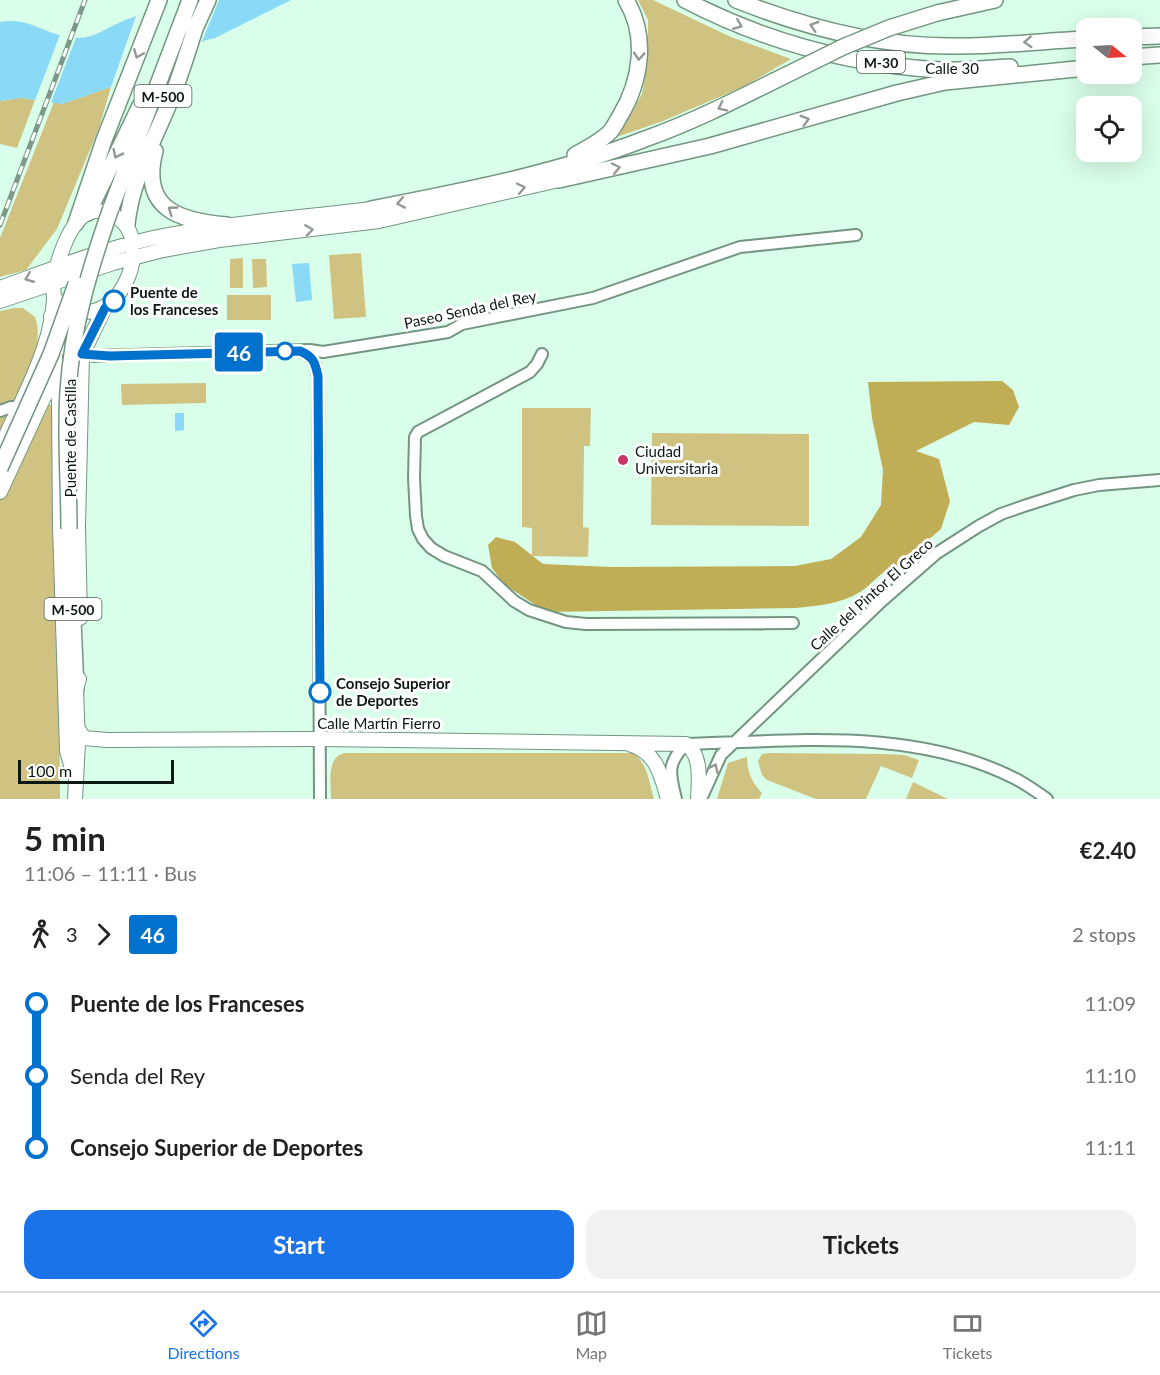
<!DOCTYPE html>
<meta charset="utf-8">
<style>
:root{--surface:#fff;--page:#f2f2f2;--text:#222;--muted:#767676;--line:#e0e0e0;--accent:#1a73e8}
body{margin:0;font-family:Lato,sans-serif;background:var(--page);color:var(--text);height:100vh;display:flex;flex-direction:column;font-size:22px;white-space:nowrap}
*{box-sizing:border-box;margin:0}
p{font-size:20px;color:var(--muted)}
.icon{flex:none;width:33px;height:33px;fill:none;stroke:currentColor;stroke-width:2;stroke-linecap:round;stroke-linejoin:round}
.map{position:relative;height:799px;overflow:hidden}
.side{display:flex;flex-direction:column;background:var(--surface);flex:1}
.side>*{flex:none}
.badge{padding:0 12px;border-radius:4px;font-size:21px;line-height:39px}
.needle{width:39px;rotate:108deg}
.fabs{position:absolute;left:1076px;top:18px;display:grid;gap:12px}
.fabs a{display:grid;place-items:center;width:66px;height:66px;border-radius:12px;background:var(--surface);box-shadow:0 6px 24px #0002;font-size:30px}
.scale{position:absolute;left:18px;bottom:15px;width:156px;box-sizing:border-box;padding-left:6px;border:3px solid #0c1912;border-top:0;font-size:16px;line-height:21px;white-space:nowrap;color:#0c1912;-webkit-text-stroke:4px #fff;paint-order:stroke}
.map>.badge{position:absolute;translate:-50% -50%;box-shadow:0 0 0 3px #fff}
.legs{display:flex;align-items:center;gap:9px;height:66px;padding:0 24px;font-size:20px}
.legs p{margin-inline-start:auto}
.summary{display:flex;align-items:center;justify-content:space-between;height:102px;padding:0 24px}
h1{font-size:33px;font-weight:700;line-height:45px}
.primary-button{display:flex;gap:12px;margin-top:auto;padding:12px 24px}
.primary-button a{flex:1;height:69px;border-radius:18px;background:var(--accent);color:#fff;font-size:24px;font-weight:700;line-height:69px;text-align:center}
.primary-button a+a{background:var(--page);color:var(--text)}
ul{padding:0 24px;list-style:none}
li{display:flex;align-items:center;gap:21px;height:72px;font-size:22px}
li i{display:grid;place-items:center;width:9px;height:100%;margin:0 8px;background:currentColor}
li i::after{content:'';width:15px;height:15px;margin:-8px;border:4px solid;border-radius:50%;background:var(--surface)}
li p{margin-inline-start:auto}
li:first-child i{background:linear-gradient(#0000 50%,currentColor 0)}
li:last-child i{background:linear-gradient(currentColor 50%,#0000 0)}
.menu{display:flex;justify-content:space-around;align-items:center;height:84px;border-top:2px solid var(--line);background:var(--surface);font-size:16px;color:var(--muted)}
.menu a{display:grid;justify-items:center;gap:3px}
.menu .on{color:var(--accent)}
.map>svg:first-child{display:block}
.green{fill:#d0c382}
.forest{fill:#c0ae56}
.water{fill:#89d9f7}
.pier{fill:#d9fee9}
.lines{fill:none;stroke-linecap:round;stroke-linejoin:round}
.minor-casing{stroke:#739582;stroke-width:14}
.major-casing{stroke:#739582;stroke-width:16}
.highway-casing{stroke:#739582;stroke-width:18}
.minor{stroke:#fff;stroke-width:10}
.major{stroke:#fff;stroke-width:14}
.highway{stroke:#fff;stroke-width:15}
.rail-casing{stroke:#7d9788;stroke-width:5}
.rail{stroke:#fff;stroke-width:3;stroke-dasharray:9;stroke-linecap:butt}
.highway-bridge-casing{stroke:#739582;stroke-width:18;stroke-linecap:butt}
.highway-bridge{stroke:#fff;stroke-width:15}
.oneway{stroke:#929894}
.line-1-casing{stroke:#fff;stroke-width:14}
.line-1{stroke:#0072ce;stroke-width:9}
.stop-1-dot{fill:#fff;stroke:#0072ce;stroke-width:3}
.poi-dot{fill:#c4386a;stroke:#fff;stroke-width:2}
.labels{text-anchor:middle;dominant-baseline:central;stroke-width:6;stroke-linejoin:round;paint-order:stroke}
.shield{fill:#fff;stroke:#555e59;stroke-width:1.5}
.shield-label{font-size:14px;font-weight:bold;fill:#0c1912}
.street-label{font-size:15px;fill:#0c1912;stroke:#fff}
.stop-label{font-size:15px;font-weight:bold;fill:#0c1912;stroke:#fff;text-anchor:start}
.poi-label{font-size:15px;fill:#0c1912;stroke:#fff;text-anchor:start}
</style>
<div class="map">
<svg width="1160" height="799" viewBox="0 0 1160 799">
<rect width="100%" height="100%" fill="#d9fee9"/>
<!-- green -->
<path class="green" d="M638,0H653L731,37L791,59L745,86L663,121L614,138L626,123L642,94L648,61V20Z
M111,87L99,128L57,229L26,270L0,277V238L54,102L62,104Z
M21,98L35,100L17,148L0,144V101Z
M361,253L366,317L334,319L329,255Z
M243,258V288H230V259Z
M252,259H266L267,287L253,288Z
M227,295H271V320H227Z
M15,308H23L35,317C45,345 26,374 15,399L57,406L60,799H0V311Z
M206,383V403L122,405L121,384Z
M522,408H591L590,446H584L583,527L589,528L588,557L532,556V528L522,527Z
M652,433L809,434V526L651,525Z
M344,753H633C648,763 649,783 654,799H331C331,783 326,758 344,753Z
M770,753L884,754L904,755L919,760L912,778L881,766L866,799H816L767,780L762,775L758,761L762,754Z
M747,757C747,771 752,783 762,793L759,799H717L728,763Z
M913,782L948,799H906Z"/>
<!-- forest -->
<path class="forest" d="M1002,381L1013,390L1019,407L1009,425L974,422L916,451L939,459L950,501L941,529L896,567C881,570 873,584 860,592C841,604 817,606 795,608L546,612L504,584L492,568L488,545L496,537L515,542L543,564L611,567L795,566L831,559L861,537L881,505L883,470L872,418L868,382Z"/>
<!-- water -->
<path class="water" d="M190,0H291L215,38L206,40L111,87L62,104L21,98L0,101V22C30,16 48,37 76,38C93,39 108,27 123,21C144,12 168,7 190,0Z
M309,263L312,300L296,302L292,264Z
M175,413H184V430L175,431Z"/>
<!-- pier -->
<path class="pier" d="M190,0H219L200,46L111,87L136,16Z
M61,32L77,35L50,105L34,103Z"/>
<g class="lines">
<!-- minor casing -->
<g class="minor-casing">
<path id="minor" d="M56,338C65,358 76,354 95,356L310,350L323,352L448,332L462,324L593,298L740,247L856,235
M300,351C314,357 315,363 318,376L320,799
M542,354L537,364L530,372L418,432L415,437L414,478L416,516L418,529L423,539L431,548L444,556L482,571L514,601L529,610L566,622L586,624L793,623
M0,411L11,407L18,408
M676,799C670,774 666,764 686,744C797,741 914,727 1016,779C1027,785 1037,792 1047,799
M701,799L721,755L882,601L937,553L979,526L1001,514L1024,506L1074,490L1099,485L1160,480"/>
</g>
<!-- major casing -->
<g class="major-casing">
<path id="major" d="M0,288C50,270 100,250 153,238C225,223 298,218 371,209
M0,301L113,263L163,250L219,240L379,221L559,180
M51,316L59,398L60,526L67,751L71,765L74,770
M0,448C15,415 33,382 44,348C49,333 53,314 54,299C54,292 52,287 54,281C57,261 69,222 88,213C94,210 103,211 110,214C164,233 115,352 54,298
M0,492L44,397L59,377
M80,618L78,527L82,355L105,307
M78,729L84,738L107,740L320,739L686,744C702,754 699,782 698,799
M629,744C657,752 661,775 668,799
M75,799L78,743L76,689L79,679"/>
</g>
<!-- highway casing -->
<g class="highway-casing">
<path id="highway" d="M685,0C764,41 852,65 941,70C964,71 987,68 1010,67
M736,0C804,27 875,46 949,46C995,47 1040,41 1086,39
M937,13L995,0
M194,31L208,0
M1131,37L1160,36
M1131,57L1160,55
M155,151C140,209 179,221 227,225
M575,155C587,148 600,142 610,132C614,127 617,121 620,116C641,81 648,36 626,0
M559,180L710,146L897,93L945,82L1086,68
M111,208L190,0
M371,209C463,191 558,173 645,139C690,123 732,102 774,81
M88,213L140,106
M76,223L104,140L159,0
M127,224C132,177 156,137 173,94C182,71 189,47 197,23
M69,529L76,689"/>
</g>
<!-- minor -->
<use href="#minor" class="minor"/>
<!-- major -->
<use href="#major" class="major"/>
<!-- highway -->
<use href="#highway" class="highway"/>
<!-- rail casing -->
<g class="rail-casing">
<path id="rail" d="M0,225L85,0"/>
</g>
<!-- rail -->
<use href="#rail" class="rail"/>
<!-- highway-bridge casing -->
<g class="highway-bridge-casing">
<path id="highway-bridge" d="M774,81L843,47L889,28L937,13
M0,468L51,354L76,284
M69,529C69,484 65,436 68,391C72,327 90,268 111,208"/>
</g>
<!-- highway-bridge -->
<use href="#highway-bridge" class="highway-bridge"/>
</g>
<!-- one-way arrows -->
<defs><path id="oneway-chevron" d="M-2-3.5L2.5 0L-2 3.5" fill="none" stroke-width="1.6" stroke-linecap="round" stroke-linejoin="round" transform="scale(1.5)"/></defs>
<g class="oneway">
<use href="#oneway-chevron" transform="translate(738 25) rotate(22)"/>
<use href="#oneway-chevron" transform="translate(814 26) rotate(-163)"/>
<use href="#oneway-chevron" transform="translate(1028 42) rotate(176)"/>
<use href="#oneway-chevron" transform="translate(138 54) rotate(112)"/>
<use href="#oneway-chevron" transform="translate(639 56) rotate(94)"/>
<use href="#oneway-chevron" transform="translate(722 107) rotate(154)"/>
<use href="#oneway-chevron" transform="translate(805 120) rotate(-16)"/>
<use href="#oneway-chevron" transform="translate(117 154) rotate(116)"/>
<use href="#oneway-chevron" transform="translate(616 168) rotate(-12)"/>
<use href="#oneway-chevron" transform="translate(521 188) rotate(-12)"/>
<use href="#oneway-chevron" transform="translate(401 203) rotate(169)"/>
<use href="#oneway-chevron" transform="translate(172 210) rotate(-144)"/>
<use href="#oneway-chevron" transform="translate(309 230) rotate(-8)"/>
<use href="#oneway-chevron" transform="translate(29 278) rotate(158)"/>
<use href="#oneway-chevron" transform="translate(714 768) rotate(-65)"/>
</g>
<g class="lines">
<!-- line-1 casing -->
<g class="line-1-casing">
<path id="line-1" d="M114,301L105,308L82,354L110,356L300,351C314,357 315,363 318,376L320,692"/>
</g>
<!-- line-1 -->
<use href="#line-1" class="line-1"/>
</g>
<!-- markers -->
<g class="stop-1-dot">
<circle cx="114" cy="301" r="10"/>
<circle cx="285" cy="351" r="8"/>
<circle cx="320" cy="692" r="10"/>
</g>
<circle class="poi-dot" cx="623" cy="460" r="6"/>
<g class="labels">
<!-- shield labels -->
<g class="shield">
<rect x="857" y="51" width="48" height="22" rx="4.5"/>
<rect x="134.5" y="85" width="57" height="22" rx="4.5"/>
<rect x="44.5" y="598" width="57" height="22" rx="4.5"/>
</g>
<g class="shield-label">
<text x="881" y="62">M-30</text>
<text x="163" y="96">M-500</text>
<text x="73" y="609">M-500</text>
</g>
<!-- street labels -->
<g class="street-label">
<text x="952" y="68">Calle 30</text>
<text transform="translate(470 309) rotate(-12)">Paseo Senda del Rey</text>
<text transform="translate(70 438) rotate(-90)">Puente de Castilla</text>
<text transform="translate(871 594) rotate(-42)">Calle del Pintor El Greco</text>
<text x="379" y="723">Calle Martín Fierro</text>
</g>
<!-- stop labels -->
<g class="stop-label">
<text x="130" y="292">Puente de<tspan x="130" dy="17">los Franceses</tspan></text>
<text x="336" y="683">Consejo Superior<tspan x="336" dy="17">de Deportes</tspan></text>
</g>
<!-- poi labels -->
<g class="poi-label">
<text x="635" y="451">Ciudad<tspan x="635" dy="17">Universitaria</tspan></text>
</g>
</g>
</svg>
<div class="fabs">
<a><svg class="needle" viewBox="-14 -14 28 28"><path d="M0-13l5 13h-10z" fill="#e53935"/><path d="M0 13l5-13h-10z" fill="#767676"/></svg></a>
<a><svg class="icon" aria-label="locate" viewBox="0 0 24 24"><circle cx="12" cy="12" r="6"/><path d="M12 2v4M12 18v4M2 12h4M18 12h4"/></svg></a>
</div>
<div class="scale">100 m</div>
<b class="badge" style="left:239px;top:352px;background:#0072ce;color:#fff">46</b>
</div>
<section class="side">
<div class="summary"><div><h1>5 min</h1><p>11:06 – 11:11 · Bus</p></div><b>€2.40</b></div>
<div class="legs"><svg class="icon" aria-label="walk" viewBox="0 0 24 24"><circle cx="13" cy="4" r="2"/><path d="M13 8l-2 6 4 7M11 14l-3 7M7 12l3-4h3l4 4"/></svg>3<svg class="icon" aria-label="forward" viewBox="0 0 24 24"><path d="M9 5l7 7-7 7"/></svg><b class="badge" style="background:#0072ce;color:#fff">46</b><p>2 stops</p></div>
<ul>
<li><i style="color:#0072ce"></i><b>Puente de los Franceses</b><p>11:09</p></li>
<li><i style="color:#0072ce"></i><span>Senda del Rey</span><p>11:10</p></li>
<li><i style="color:#0072ce"></i><b>Consejo Superior de Deportes</b><p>11:11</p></li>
</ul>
<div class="primary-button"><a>Start</a><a>Tickets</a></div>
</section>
<nav class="menu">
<a class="on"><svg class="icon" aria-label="directions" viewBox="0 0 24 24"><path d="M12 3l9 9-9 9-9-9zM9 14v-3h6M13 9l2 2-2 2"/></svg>Directions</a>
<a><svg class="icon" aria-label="map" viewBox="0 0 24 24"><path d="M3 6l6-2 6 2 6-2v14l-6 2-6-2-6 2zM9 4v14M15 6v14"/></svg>Map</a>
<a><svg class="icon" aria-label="tickets" viewBox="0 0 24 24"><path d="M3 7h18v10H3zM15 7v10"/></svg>Tickets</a>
</nav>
